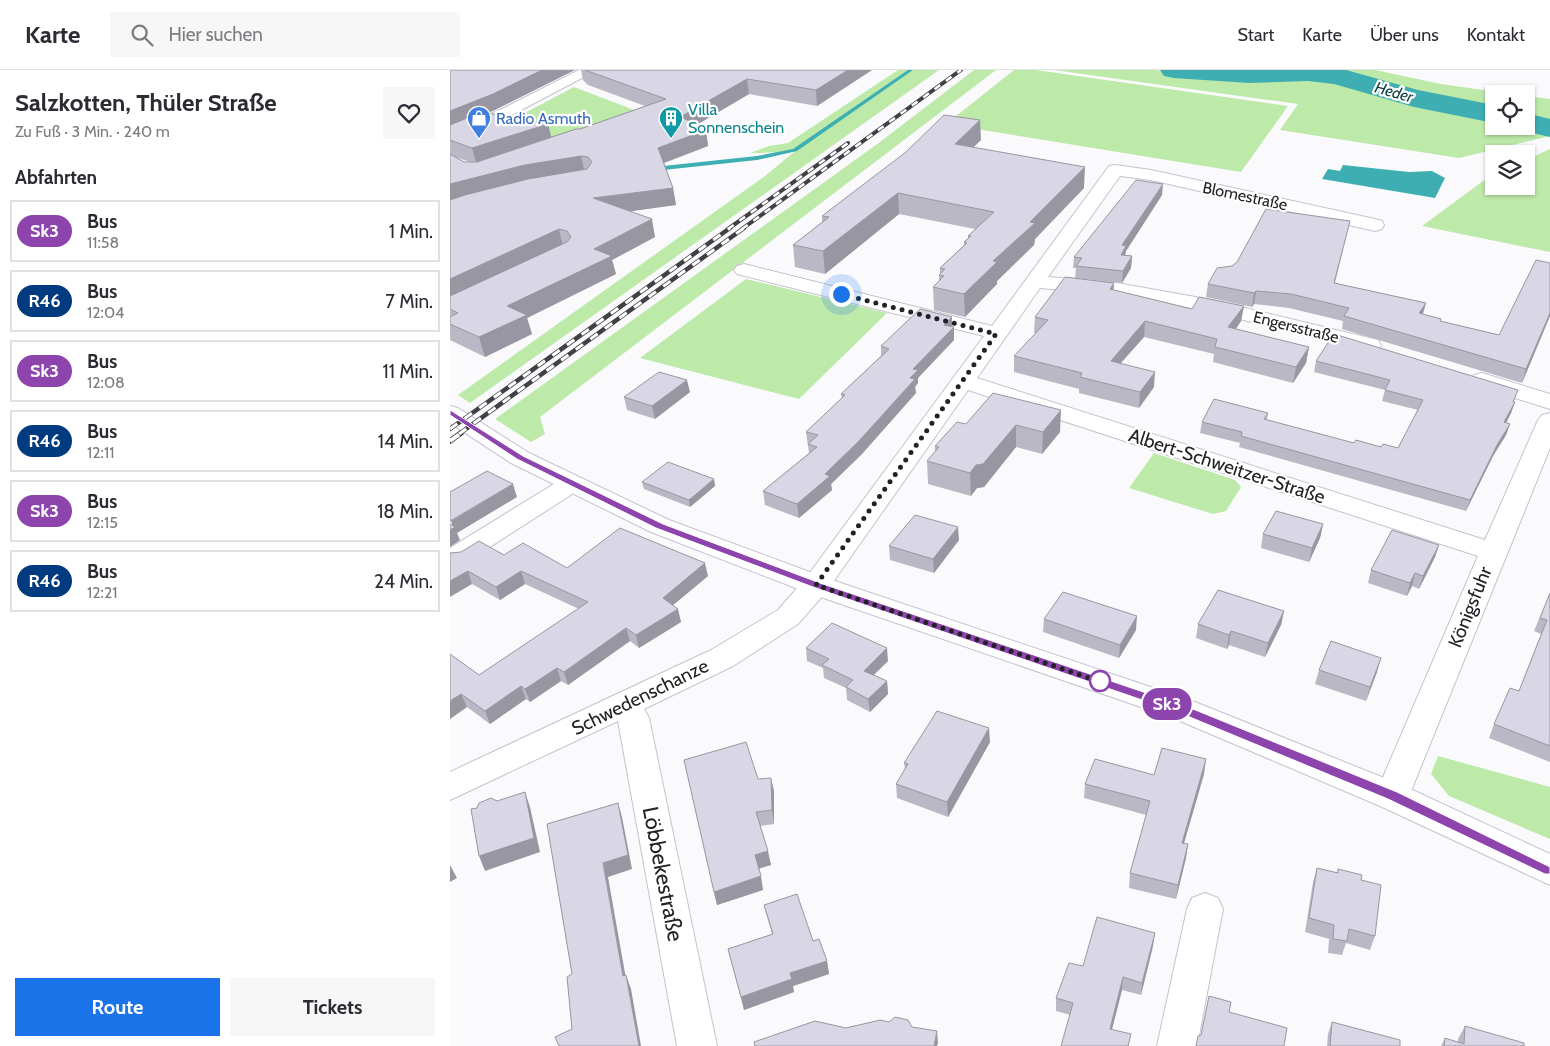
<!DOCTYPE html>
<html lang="de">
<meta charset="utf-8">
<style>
:root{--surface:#fff;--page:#f7f7f7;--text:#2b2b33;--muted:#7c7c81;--line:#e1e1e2;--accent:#1a73e8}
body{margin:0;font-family:Cabin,sans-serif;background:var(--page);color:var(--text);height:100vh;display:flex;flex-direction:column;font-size:19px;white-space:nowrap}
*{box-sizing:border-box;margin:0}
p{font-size:16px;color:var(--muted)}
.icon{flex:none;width:28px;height:28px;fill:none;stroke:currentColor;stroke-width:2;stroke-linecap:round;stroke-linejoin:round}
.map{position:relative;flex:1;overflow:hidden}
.details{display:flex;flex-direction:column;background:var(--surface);width:450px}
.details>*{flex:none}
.badge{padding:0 10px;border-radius:16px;font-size:18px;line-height:32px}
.buttons{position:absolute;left:1035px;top:15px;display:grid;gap:10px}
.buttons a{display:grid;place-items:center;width:50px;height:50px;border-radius:0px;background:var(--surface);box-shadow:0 1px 4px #0004;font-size:25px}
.you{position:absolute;width:25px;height:25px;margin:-12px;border:4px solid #fff;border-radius:50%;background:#1a73e8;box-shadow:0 0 0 8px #1a73e833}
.map>.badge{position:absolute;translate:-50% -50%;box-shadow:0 0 0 2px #fff}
h2{padding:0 15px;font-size:19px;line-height:45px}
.round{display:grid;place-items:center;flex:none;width:52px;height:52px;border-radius:0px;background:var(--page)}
.headline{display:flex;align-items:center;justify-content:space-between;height:85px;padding:0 15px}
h1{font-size:24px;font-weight:800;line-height:38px}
.cta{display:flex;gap:10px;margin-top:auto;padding:10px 15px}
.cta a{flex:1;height:58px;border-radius:0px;background:var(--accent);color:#fff;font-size:20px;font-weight:800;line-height:58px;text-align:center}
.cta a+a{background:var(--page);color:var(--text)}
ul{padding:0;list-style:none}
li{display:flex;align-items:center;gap:15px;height:62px;margin:0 10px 8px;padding:0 5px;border:2px solid var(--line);border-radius:0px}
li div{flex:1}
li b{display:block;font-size:19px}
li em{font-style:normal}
li .badge{min-width:55px;font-weight:700;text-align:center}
header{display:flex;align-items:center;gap:30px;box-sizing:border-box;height:70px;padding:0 25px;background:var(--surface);border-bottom:1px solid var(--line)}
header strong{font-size:24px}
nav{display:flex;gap:28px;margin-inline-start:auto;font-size:18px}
.search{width:350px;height:45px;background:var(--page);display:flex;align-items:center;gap:12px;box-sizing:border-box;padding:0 18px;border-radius:0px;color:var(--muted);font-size:19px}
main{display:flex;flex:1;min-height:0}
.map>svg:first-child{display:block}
.green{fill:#bde9a9}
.water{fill:#3eaeb2}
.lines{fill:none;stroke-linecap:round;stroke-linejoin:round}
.stream{fill:#3eaeb2;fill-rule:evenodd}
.river{fill:#3eaeb2;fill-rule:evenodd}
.street-casing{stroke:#c4c2d0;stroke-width:2}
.secondary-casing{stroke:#c4c2d0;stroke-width:2}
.primary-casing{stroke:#c4c2d0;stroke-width:2}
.street{fill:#fff;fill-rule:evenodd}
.secondary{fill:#fff;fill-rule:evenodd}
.primary{fill:#fff;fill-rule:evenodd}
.rail-far2-casing{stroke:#414044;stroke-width:4}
.rail-far1-casing{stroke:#414044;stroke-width:4.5}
.rail-casing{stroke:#414044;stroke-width:5.5}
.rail-far2{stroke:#fff;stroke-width:2.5;stroke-dasharray:7;stroke-linecap:butt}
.rail-far1{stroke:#fff;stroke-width:3;stroke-dasharray:9;stroke-linecap:butt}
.rail{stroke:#fff;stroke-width:4;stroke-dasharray:11;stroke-linecap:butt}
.wall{fill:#bbb8c5;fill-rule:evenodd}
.shaded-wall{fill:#9896a0}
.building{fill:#d9d6e5;stroke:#9896a0}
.line{fill:#8e44ad;stroke:#fff}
.walk{stroke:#222126;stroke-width:5;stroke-dasharray:0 9}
.stop-dot{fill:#fff;stroke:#8e44ad;stroke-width:2.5}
.labels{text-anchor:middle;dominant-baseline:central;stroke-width:4.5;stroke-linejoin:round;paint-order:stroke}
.far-water-label{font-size:16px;font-style:italic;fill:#0c3f41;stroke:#fff}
.far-culture-label{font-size:16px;fill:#0d838f;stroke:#fff;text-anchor:start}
.far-shop-label{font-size:16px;fill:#366cbe;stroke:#fff;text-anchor:start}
.far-street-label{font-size:16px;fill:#222126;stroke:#fff}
.street-label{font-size:19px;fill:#222126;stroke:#fff}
.near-street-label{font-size:22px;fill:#222126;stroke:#fff}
</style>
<header>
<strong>Karte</strong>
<div class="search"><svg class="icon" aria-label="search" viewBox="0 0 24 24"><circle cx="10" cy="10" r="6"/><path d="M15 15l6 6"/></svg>Hier suchen</div>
<nav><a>Start</a><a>Karte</a><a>Über uns</a><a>Kontakt</a></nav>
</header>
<main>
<section class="details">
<div class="headline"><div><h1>Salzkotten, Thüler Straße</h1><p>Zu Fuß · 3 Min. · 240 m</p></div><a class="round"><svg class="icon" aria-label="heart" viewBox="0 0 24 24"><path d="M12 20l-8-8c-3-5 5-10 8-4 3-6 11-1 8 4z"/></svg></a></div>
<h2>Abfahrten</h2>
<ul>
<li><span class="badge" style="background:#8e44ad;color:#fff">Sk3</span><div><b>Bus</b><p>11:58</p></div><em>1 Min.</em></li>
<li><span class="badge" style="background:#003b80;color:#fff">R46</span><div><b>Bus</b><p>12:04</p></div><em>7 Min.</em></li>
<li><span class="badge" style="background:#8e44ad;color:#fff">Sk3</span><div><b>Bus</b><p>12:08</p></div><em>11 Min.</em></li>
<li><span class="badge" style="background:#003b80;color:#fff">R46</span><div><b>Bus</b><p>12:11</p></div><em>14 Min.</em></li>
<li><span class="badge" style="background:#8e44ad;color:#fff">Sk3</span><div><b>Bus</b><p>12:15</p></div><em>18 Min.</em></li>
<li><span class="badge" style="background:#003b80;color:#fff">R46</span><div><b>Bus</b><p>12:21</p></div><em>24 Min.</em></li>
</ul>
<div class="cta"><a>Route</a><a>Tickets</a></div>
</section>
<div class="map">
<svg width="1100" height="976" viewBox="0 0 1100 976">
<rect width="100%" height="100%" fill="#fafafd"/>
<!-- green -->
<path class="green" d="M448,0H489L20,333L8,325L315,106L344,82L300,83L319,76L338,73Z
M524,0H546L90,347L95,364L81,372L45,349L430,72Z
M564,0H586L838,36L791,102L496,54Z
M604,0H704L764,6L889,7L957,29L1044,47V56H1076L1100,61V66L1009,88L830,60L848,34Z
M740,0H925L991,14L1061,24H1044V41L966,26L889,3Z
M124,17L192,43L101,75L50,56Z
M1076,26L1100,29V54L1076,49Z
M1100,79V182L972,156L1033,111L1044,106V116H1076V90Z
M296,209L437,243L349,329L190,288Z
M704,383L785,410L791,417L776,441L763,444L679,418Z
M988,686L1100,717V769L999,726L981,704Z"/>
<!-- water -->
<path class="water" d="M893,95L959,102L982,101L995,108L985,128L872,109L878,99L890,101Z"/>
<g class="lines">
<!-- stream -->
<path class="stream" d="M458,0H463L347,81L307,90L204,101L201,99L204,97L307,86L343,79Z
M866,0H871L878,5L874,6Z"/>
<!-- river -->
<path class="river" d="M710,0H896L968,20L1044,35V53L964,37L884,14L858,11L799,13L724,8L714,6Z
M1076,43L1100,49V67L1065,59L1064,56H1076Z"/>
<!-- street casing -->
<g class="street-casing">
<path id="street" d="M665,95L701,100L925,149L932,151L934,155L932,159L925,161L701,110L670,106L598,207L667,213L762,230L928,270L931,275L928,280L920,282L762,242L667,225L590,218L527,308L1035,470L1088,350L1092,345L1100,343V378L959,726L954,736L942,739L930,736L925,726L1028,486L518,320L376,522L348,554L283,596L194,639L199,648L267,976H227L168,651L0,730V702L261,580L328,540L356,508L534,266L287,204L284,200L287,196L294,194L542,256L659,96Z
M1032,303L1100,324V339L1024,315L1021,310L1024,305Z
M121,406L130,409L134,414L130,419L15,493L0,494V478L112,409Z
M755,823L768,828L773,839L747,976H707L737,839L742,828Z"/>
</g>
<!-- secondary casing -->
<g class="secondary-casing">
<path id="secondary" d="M0,336L8,338L79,383L219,450L376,508L745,632L954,716L1100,784V815L930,736L723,648L356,522L201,462L61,393L0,353Z"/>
</g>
<!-- primary casing -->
<g class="primary-casing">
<path id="primary" d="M129,0H147L58,47L0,71V60L48,41Z"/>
</g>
<!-- street -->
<use href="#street" class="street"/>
<!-- secondary -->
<use href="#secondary" class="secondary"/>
<!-- primary -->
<use href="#primary" class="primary"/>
<!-- rail-far2 casing -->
<g class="rail-far2-casing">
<path id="rail-far2" d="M278,159L398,73
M292,159L511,0"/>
</g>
<!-- rail-far1 casing -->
<g class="rail-far1-casing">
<path id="rail-far1" d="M0,359L280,158
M9,364L294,158"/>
</g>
<!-- rail casing -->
<g class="rail-casing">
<path id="rail" d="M0,371L11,363"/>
</g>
<!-- rail-far2 -->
<use href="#rail-far2" class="rail-far2"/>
<!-- rail-far1 -->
<use href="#rail-far1" class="rail-far1"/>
<!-- rail -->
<use href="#rail" class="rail"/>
</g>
<!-- wall -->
<path class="wall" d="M0,0L47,39L38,43L101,67L130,59L195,36L138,15L133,10L131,0H422L367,36L299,24L245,56L256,60L258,76L214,93L223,118L226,135L180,141L205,167L162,190L166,204L77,248L82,264L35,287L0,270ZM5,87L17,91L19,92H14Z
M531,70L523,77L634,118L585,169L584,175L547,211V214L515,247L484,240L483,217L489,212V205L490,204V198L514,175V172L518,168V166L525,159L449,144L375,204L345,197L343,175L372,152V146Z
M712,125L676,181L675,185L682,186L681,198L672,213L625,208L626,198H623L624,187Z
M900,151L885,213L976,233L973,244L991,249L990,251L1049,265L1100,246L1072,313L892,259L893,251L839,238L804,234L802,237L756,227L758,214L782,196Z
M664,220L742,239L794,236L791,251L786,259L859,277L856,293L843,313L763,292L764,284L694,267L671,293L704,317L689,338L629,323V319L564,302V286L586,263H584L585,247Z
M502,247V257H504V270L468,308V313L465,317L466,323L411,385L381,414L382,420L349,448L315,435L313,421L359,383L356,362L392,328L391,324L431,286V276Z
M866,291L1065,332L1061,343L1056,353L1060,354L1056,365L1043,386L1016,441L789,377L790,373L750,363L752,352L818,343L817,350L904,373L931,377L948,378L968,340L932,331L935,320L864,302Z
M240,322L205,349L177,340L174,327Z
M543,323L610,362L592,384L566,377L534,417L527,418L521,426L478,414L477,391L485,382V376L516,354Z
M264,409L265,416L240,437L194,419L192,412Z
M873,454L870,468L859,492L811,478L813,464Z
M509,470L484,503L440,490L439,476Z
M989,475L985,487L969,519L962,516L957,526L918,513L921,500Z
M0,483L54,485L117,498L258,506L223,535L231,552L189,578L180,571L118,615L111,611L80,632L76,629L40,654L17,637L0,649V584L29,605L129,539L75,514L50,530L22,514Z
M1100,523V692L1039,668L1044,654L1069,621L1091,564L1084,561Z
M834,541L831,555L815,587L779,575L777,579L746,568L748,554Z
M594,549L686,560L669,588L593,562Z
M356,578L438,591L424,605L437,611L438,624L420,642L397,630L396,618L374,608L373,598L357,591Z
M869,600L927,602L916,631L865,614Z
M540,672L498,747L447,728L446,714L455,699L454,693Z
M754,704L734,773L738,774L736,788L726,829L679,818L680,803L696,745L634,728L635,714L704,705Z
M308,709L324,721V754L310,756L321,795L308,799L313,820L267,835L264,822Z
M867,798L887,803L888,799L911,810L925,866L920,880L896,873L892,885L878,883L879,869L855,862L863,812Z
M314,835L363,871L377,891L379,904L343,916L344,922L294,940L278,879L322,864Z
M703,876L691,925L672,920L662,959L679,976L620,945L606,941V928L633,896Z
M882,952L950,976H877L878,964Z
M1015,956L1074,976H991L995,968L1008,972V969Z"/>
<!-- shaded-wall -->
<path class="shaded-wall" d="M92,0H125L47,39L0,59V41Z
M398,0H422L367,36L366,20Z
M297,9L299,24L243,57L256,60L258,76L211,94L208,78L230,47Z
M530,50L531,70L506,94L505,74Z
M98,54L102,70L27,95L22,78Z
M131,86L135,103L0,133V114L75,95Z
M635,97L634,118L585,169L584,175L547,211V214L515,247L514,224L543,191L580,152Z
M713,114L712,125L676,181L675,187L671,185L672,175Z
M223,118L226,135L147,146L143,128Z
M448,123L449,144L375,204L373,181Z
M202,149L205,167L162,190L166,204L77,248L82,264L35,287L29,267L57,236L144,179Z
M109,159L113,177L0,231V209Z
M682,186L681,198L672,213L673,201Z
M664,213L663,228L660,219Z
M806,221L804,234L802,237L804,223Z
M976,233L972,246L969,243Z
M794,236L791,251L776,273L778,257Z
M1100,243V246L1072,313L1076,299Z
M502,247V260L504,257V270L468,308V313L465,317L466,323L411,385L381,414L382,420L349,448L347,434L375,404L460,308L463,299L494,255Z
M695,251L694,267L659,306L661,291Z
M859,277L856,293L843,313L846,297Z
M705,302L704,317L689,338L690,322Z
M237,310L240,322L205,349L202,336Z
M1065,332L1061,343L1051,363L1054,352Z
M611,340L610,362L592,384L593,362Z
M1060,354L1056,365L1043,386L1016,441L1020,430L1047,375Z
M566,355V377L534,417L527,418L521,426L520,403L526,395Z
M264,409L265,416L240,437L239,430Z
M63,414L67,427L7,463L10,470L0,477V460L3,458L1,451Z
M873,454L870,468L859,492L862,478Z
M508,457L509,470L484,503L483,489Z
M989,475L985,487L969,519L973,506Z
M255,493L258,506L216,541L213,528Z
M18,501L22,514L0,527V511Z
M71,501L75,514L50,530L46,517Z
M965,503L962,516L957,526L960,513Z
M228,539L231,552L189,578L186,565Z
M834,541L831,555L815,587L818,573Z
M687,546L686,560L669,588L670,575Z
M176,558L180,571L118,615L114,602Z
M781,561L779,575L777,579L779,565Z
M437,578L438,591L415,613L414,601Z
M931,588L927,602L916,631L920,617Z
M107,598L111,611L80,632L75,619Z
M437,611L438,624L420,642L418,629Z
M71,616L76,629L40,654L35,641Z
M11,624L17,637L0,649V631Z
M539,658L540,672L498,747L497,732Z
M756,689L754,704L730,787L732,773Z
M321,708L324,721V754L322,740Z
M75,722L80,737L90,782L35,801L29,786Z
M168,733L172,747L182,799L158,807L178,920L173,906L153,793Z
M738,774L736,788L726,829L728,815Z
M318,781L321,795L307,799L305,785Z
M0,795L7,808L0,812Z
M311,806L313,820L267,835L264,822Z
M705,863L703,876L691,925L692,913Z
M377,891L379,904L343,916L344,922L294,940L291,927L340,903Z
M176,905L181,919L191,976H189Z
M673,907L672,920L659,971L660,959Z
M487,961L488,973L487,976H484Z"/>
<!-- building -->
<path class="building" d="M0,0H92L43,24L0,41Z
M135,0H398L366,20L297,9L230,47L242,52L238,53L256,60L208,78L223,118L143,128L202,149L144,179L162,186L57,236L77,245L29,267L0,254V247L8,243L0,239V226L117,172L121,167L117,161L109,159L0,209V130L15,125L78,109L137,99L142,92L138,87L131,86L75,95L0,114V84L14,92H27L126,59H130L216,29Z
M32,42L98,54L22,78L0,70V55Z
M494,45L530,50L505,74L635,97L580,152L585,153L543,191L547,192L514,224L483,217L494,206L489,205L495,199L490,198L517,173L514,172L521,166H518L544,142L448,123L373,181L343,175L379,147L372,146L456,82Z
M686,110L713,114L672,175L676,176L671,185L682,186L673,201L626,196L632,188L624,187Z
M816,139L900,151L884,213L976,233L969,243L991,249L990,251L1049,265L1086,190L1100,193V243L1076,299L894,246L899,238L841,224L806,221L804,223L758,214L767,198L782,196L787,192Z
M615,207L664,213L660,219L742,239L749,227L794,236L778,257L859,277L846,297L765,277L767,269L695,251L661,291L705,302L690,322L630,307L632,303L564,286L598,250L585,247Z
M470,239L502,247L494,255L504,257L463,299L468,300L460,308L465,309L409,371L375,404L380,406L347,434L313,421L367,377L358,374L368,365L356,362L395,325L391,324L439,279L431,276Z
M884,264L1068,320L1063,332H1065L1054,352L1060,354L1047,375L1020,430L791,366L792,362L752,352L764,329L818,343L814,349L904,373L906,370L931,377L933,374L948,378L973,330L935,320L940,310L866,291Z
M209,302L237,310L202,336L174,327Z
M543,323L611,340L593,362L566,355L533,394L526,395L520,403L477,391L489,377L485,376L507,352L516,354Z
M218,392L264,409L239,430L192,412Z
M37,401L63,414L0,451V422Z
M826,441L873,454L862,478L813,464Z
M465,445L508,457L483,489L439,476Z
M0,454L5,457L0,460Z
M170,458L255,493L213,528L228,539L186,565L176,558L114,602L107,598L75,619L71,616L35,641L11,624L0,631V584L29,605L138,532L71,501L46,517L18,501L0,511V483L11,482L29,471L54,485L73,473L117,498Z
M942,460L989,475L973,506L965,503L960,513L921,500Z
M768,520L834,541L818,573L781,561L779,565L748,554Z
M613,522L687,546L670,575L594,549Z
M1100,523V676L1044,654L1060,618L1069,621L1097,550L1090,548Z
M382,553L437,578L414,601L437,611L418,629L396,617L403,610L372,595L379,589L356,578Z
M881,571L931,588L920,617L869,600Z
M487,641L539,658L497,732L446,714L458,694L454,693Z
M296,672L308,709L321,708L322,740L306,742L318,781L305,785L311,806L264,822L234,690Z
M712,678L756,689L732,773L738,774L728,815L680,803L700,731L635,714L645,689L704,705Z
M75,722L84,768L29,786L21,739L27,738L29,733L41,728L47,731Z
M168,733L178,785L153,793L173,906L176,905L189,976H109L105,967L122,959L117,907L122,904L97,754Z
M867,798L888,803V799L912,805L911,810L931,815L925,866L899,859L897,871L883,869L884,855L859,848Z
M347,824L363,871L369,869L377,891L340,903L342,909L291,927L278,879L323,864L314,835Z
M647,847L705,863L692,913L673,907L660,959L681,964L678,976H611L623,933L606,928L619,893L633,896Z
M759,926L781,932L779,942L837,958L834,976H746L748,966L751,965Z
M445,947L458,950L462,957L487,961L484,976H305L304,972L365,951L396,958L430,950L439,952Z
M882,952L950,970V976H880Z
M1015,956L1074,973V976H994L995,968L1014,974Z"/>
<!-- line -->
<path class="line" d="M0,340L73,386L213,454L370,513L738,637L947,722L1100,797V804H1095L938,729L730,643L363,517L206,458L67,389L0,345Z"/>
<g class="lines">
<!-- walk -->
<path class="walk" d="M391,224L546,264L366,515L657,614L650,611"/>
</g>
<!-- icons -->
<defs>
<g id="shop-pin" transform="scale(1.25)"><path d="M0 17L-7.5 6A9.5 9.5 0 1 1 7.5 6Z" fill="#3f7fe0" stroke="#fff"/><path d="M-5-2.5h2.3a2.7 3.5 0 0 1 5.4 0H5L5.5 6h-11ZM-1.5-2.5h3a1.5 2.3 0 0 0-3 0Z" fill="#fff"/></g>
<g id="building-pin" transform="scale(1.25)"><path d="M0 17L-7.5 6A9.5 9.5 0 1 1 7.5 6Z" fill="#0f9aa8" stroke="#fff"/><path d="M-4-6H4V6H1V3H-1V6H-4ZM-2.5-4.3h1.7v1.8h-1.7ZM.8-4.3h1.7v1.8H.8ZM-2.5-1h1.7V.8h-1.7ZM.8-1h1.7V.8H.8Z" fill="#fff"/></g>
</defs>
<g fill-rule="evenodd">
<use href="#shop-pin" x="29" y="48"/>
<use href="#building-pin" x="221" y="48"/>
</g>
<!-- markers -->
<circle class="stop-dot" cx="650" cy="611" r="10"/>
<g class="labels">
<!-- far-water labels -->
<g class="far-water-label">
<text transform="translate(944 22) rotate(16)">Heder</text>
</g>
<!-- far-culture labels -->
<g class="far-culture-label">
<text x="238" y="39">Villa<tspan x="238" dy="18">Sonnenschein</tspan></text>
</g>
<!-- far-shop labels -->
<g class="far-shop-label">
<text x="46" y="48">Radio Asmuth</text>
</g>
<!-- far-street labels -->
<g class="far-street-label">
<text transform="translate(795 126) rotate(12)">Blomestraße</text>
<text transform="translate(846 257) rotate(14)">Engersstraße</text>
</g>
<!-- street labels -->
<g class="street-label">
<text transform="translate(777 396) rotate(18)">Albert-Schweitzer-Straße</text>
<text transform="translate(1020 537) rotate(-68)">Königsfuhr</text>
<text transform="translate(190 627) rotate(-26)">Schwedenschanze</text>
</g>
<!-- near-street labels -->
<g class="near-street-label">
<text transform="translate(213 804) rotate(79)">Löbbekestraße</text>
</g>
</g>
</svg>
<div class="buttons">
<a><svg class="icon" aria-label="locate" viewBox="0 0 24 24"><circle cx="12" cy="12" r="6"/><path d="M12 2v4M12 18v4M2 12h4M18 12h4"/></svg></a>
<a><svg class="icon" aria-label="layers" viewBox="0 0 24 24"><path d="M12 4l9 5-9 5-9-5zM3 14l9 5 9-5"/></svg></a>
</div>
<div class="you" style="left:391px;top:224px"></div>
<b class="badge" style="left:717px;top:634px;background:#8e44ad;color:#fff">Sk3</b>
</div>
</main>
